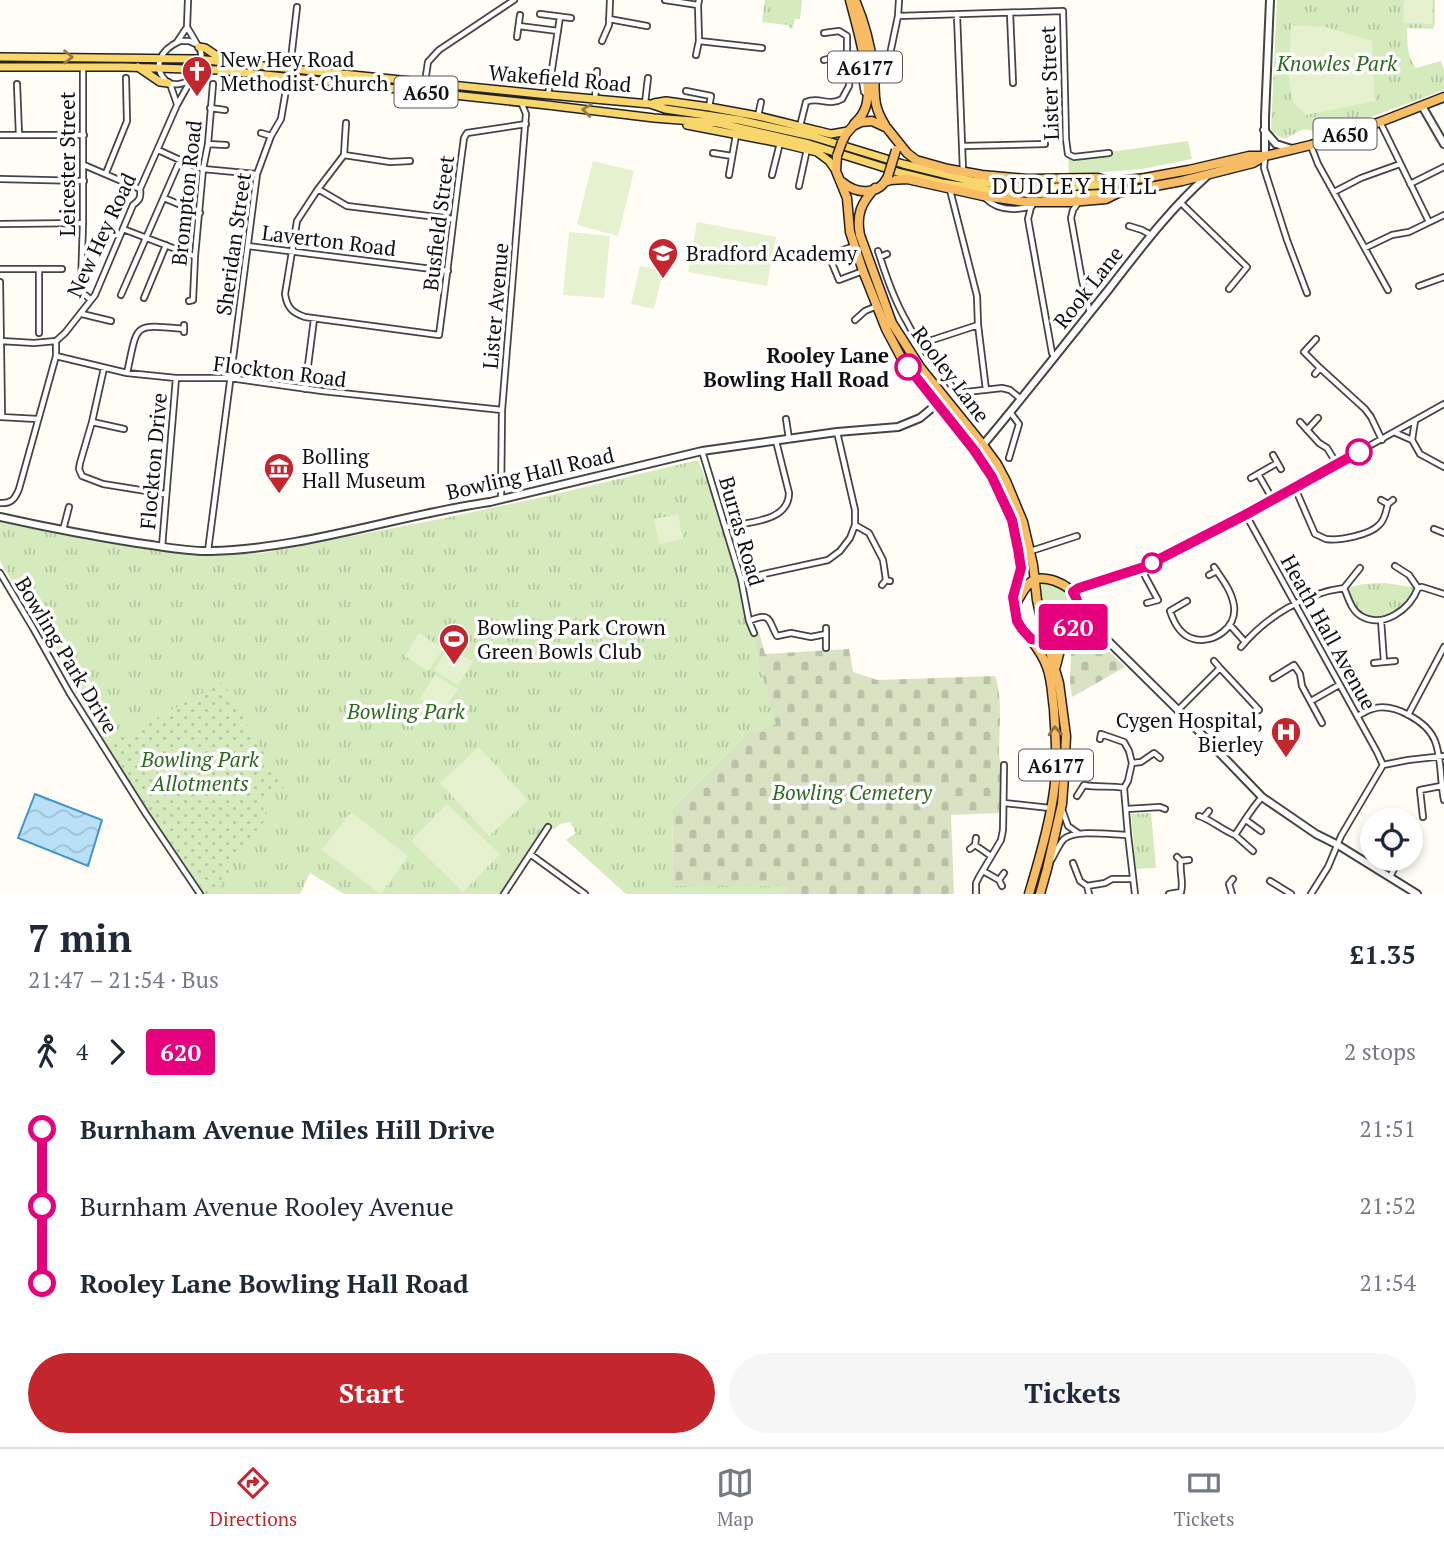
<!DOCTYPE html>
<meta charset="utf-8">
<style>
:root{--surface:#fff;--page:#f6f6f7;--text:#1f2937;--muted:#747a83;--line:#e0e1e3;--accent:#c4262e}
body{margin:0;font-family:"PT Serif",serif;background:var(--page);color:var(--text);height:100vh;display:flex;flex-direction:column;font-size:26px;white-space:nowrap}
*{box-sizing:border-box;margin:0}
p{font-size:23px;color:var(--muted)}
.icon{flex:none;width:38px;height:38px;fill:none;stroke:currentColor;stroke-width:2;stroke-linecap:round;stroke-linejoin:round}
.map{position:relative;height:894px;overflow:hidden}
.sheet{display:flex;flex-direction:column;background:var(--surface);flex:1}
.sheet>*{flex:none}
.badge{padding:0 14px;border-radius:5px;font-size:24px;line-height:46px}
.tools{position:absolute;left:1360px;top:808px;display:grid;gap:14px}
.tools a{display:grid;place-items:center;width:63px;height:63px;border-radius:50%;background:var(--surface);box-shadow:0 4px 10px #0003;font-size:35px}
.map>.badge{position:absolute;translate:-50% -50%;box-shadow:0 0 0 4px #fff}
.legs{display:flex;align-items:center;gap:10px;height:77px;padding:0 28px;font-size:23px}
.legs p{margin-inline-start:auto}
.head{display:flex;align-items:center;justify-content:space-between;height:119px;padding:0 28px}
h1{font-size:38px;font-weight:600;line-height:52px}
.button{display:flex;gap:14px;margin-top:auto;padding:14px 28px}
.button a{flex:1;height:80px;border-radius:42px;background:var(--accent);color:#fff;font-size:28px;font-weight:600;line-height:80px;text-align:center}
.button a+a{background:var(--page);color:var(--text)}
ul{padding:0 28px;list-style:none}
li{display:flex;align-items:center;gap:24px;height:77px;font-size:26px}
li i{display:grid;place-items:center;width:10px;height:100%;margin:0 9px;background:currentColor}
li i::after{content:'';width:18px;height:18px;margin:-9px;border:5px solid;border-radius:50%;background:var(--surface)}
li p{margin-inline-start:auto}
li:first-child i{background:linear-gradient(#0000 50%,currentColor 0)}
li:last-child i{background:linear-gradient(currentColor 50%,#0000 0)}
.dock{display:flex;justify-content:space-around;align-items:center;height:98px;border-top:2px solid var(--line);background:var(--surface);font-size:19px;color:var(--muted)}
.dock a{display:grid;justify-items:center;gap:4px}
.dock .selected{color:var(--accent)}
.map>svg:first-child{display:block}
.grass{fill:#d5ebbd}
.cemetery{fill:url(#cemetery-stones)}
.park{fill:url(#park-tufts)}
.garden{fill:url(#garden-dots)}
.pitch{fill:#e6f2cf}
.water{fill:url(#water-waves);stroke:#3f96cf;stroke-width:2}
.lines{fill:none;stroke-linecap:round;stroke-linejoin:round}
.minor-casing{stroke:#444;stroke-width:8}
.tertiary-casing{stroke:#444;stroke-width:10}
.primary-casing{stroke:#222;stroke-width:10}
.trunk-casing{stroke:#222;stroke-width:11}
.minor{stroke:#fff;stroke-width:4.5}
.tertiary{stroke:#fff;stroke-width:6}
.primary{stroke:#f9d66b;stroke-width:7}
.trunk{stroke:#f7bc64;stroke-width:8}
.trunk-bridge-casing{stroke:#222;stroke-width:11;stroke-linecap:butt}
.trunk-bridge{stroke:#f7bc64;stroke-width:8}
.oneway{stroke:#917d42}
.oneway2{stroke:#906f3f}
.line-1-casing{stroke:#fff;stroke-width:16}
.line-1{stroke:#e6007e;stroke-width:10}
.stop-1-dot{fill:#fff;stroke:#e6007e;stroke-width:3.5}
.labels{text-anchor:middle;dominant-baseline:central;stroke-width:7;stroke-linejoin:round;paint-order:stroke}
.shield{fill:#fff;stroke:#585858;stroke-width:2}
.shield-label{font-size:19px;font-weight:bold;fill:#111}
.poi-label{font-size:21px;fill:#111;stroke:#fff;text-anchor:start}
.park-label{font-size:21px;font-style:italic;fill:#2f6b1f;stroke:#fff}
.street-label{font-size:21px;fill:#111;stroke:#fff}
.stop-label{font-size:21px;font-weight:bold;fill:#111;stroke:#fff;text-anchor:end}
.neighbourhood-label{font-size:23px;letter-spacing:2px;fill:#111;stroke:#fff}
</style>
<div class="map">
<svg width="1444" height="894" viewBox="0 0 1444 894">
<defs>
<pattern id="cemetery-stones" width="16" height="16" patternUnits="userSpaceOnUse" patternTransform="scale(1.75)"><rect width="16" height="16" fill="#d9e3c4"/><path d="M2 7V4a2 2 0 0 1 4 0v3zM10 15v-3a2 2 0 0 1 4 0v3z" fill="#b9c2a7"/></pattern>
<pattern id="park-tufts" width="24" height="20" patternUnits="userSpaceOnUse" patternTransform="scale(1.75)"><rect width="24" height="20" fill="#d5ebbd"/><path d="M3 7l-1-3M5 7V3M7 7l1-3M15 17l-1-3M17 17v-4M19 17l1-3" fill="none" stroke="#b6c8a1"/></pattern>
<pattern id="garden-dots" width="8" height="8" patternUnits="userSpaceOnUse" patternTransform="scale(1.75)"><rect width="8" height="8" fill="#d5ebbd"/><path d="M2 2h.1M6 6h.1" fill="none" stroke="#b6c8a1" stroke-width="1.8" stroke-linecap="round"/></pattern>
<pattern id="water-waves" width="16" height="10" patternUnits="userSpaceOnUse" patternTransform="scale(1.75)"><rect width="16" height="10" fill="#b9e0f7"/><path d="M0 5q4-4 8 0t8 0" fill="none" stroke="#9ebfd3"/></pattern>
</defs>
<rect width="100%" height="100%" fill="#fffdf5"/>
<!-- grass -->
<path class="grass" d="M1188,141L1192,159L1142,169L1091,173L1069,177L1068,154L1075,157Z
M1040,583C1050,584 1060,586 1068,593C1084,609 1067,628 1051,633L1044,610Z"/>
<!-- cemetery -->
<path class="cemetery" d="M759,632L765,654L849,649L853,672L877,680L995,676C1003,696 999,731 999,753L1000,762L1003,765L1000,813L951,815L954,894H787L786,887L672,886L673,807L747,734L758,659L752,634Z
M1094,637L1125,667L1072,697L1070,681L1071,654Z"/>
<!-- park -->
<path class="park" d="M765,0H802L800,19H795L792,30L788,25L762,22Z
M1277,0H1435V23L1433,29L1407,28C1407,41 1407,58 1416,68L1441,61L1444,69V90L1346,126L1318,132L1303,129L1285,139L1278,136L1271,130Z
M698,460L726,527L758,659L776,724L747,734L673,807L672,886H786L787,894H626L566,840L576,833L570,822L560,824L554,829L548,827L504,894H344L310,873L300,894H200L138,800L0,561V519L54,533L196,556L264,553L445,518L547,496Z
M1385,583L1418,588L1401,612L1381,620L1360,615L1352,606L1344,588L1364,584Z
M1151,813L1156,868L1136,869L1131,814Z"/>
<!-- garden -->
<path class="garden" d="M223,682L284,788L262,805L267,817L218,888L206,894L149,812L109,744Z"/>
<!-- pitch -->
<path class="pitch" d="M1404,0H1433L1432,24L1403,23Z
M1291,25L1326,27L1372,41L1375,101L1306,115L1293,102L1289,79Z
M593,161L634,171L618,236L577,225Z
M697,222L776,237L767,286L688,272Z
M569,232L610,236L604,298L563,295Z
M640,266L663,271L654,309L631,304Z
M678,514L683,539L659,544L654,519Z
M419,633L443,649L428,671L405,656Z
M449,647L473,662L458,685L434,670Z
M435,675L458,689L442,713L420,698Z
M479,747L528,800L489,836L440,783Z
M447,804L500,854L463,892L411,841Z
M351,812L408,856L381,894L322,850Z"/>
<!-- water -->
<path class="water" d="M35,794L102,820L88,866L18,838Z"/>
<g class="lines">
<!-- minor casing -->
<g class="minor-casing">
<path id="minor" d="M665,0L698,5L699,0
M698,5L699,41L762,48
M1010,13L1013,83
M540,14L571,18
M957,15L963,171
M898,16L1063,11L1066,139L1068,154L1074,157L1109,153
M609,19L647,26
M519,26L558,31
M187,27L197,44
M824,33L839,31L847,36V58L851,69
M517,37L520,15
M180,41H189L198,45C203,54 203,62 197,71C173,107 135,61 180,41Z
M602,41L609,25L610,0
M177,42L187,27L188,0
M696,55L699,41
M824,60L835,57L847,58
M83,67V223L81,285L83,293L91,300
M290,68L297,7
M885,78L898,16L899,0
M425,82L428,62L439,50L514,0
M17,84L19,135
M170,84L177,104
M686,91L711,96L709,107
M548,95L560,17
M595,99L597,71
M645,103L648,78
M210,108L225,110
M758,116L761,102
M1380,122L1429,222
M346,123L344,155L318,189L297,221L285,294C287,308 293,313 305,317L439,335C448,269 455,203 464,138L467,133L526,124
M800,126L806,102C819,96 828,107 842,99L849,86L850,71L854,67L860,69L864,92L867,95
M261,133L271,136
M0,135H84
M208,144L226,145
M963,146L1045,144
M1311,146L1318,164L1388,290
M158,150L180,160L203,169L257,174
M713,153L732,156
M344,155L390,162L410,161
M1265,157L1264,168L1287,240L1307,293
M84,165L140,189
M106,173L127,121L126,78
M729,175L736,135
M772,175L780,143
M0,179L84,181
M1410,184L1444,167
M799,186L807,149
M318,189L347,206L453,219
M950,190L977,296L978,325L986,390
M1334,192L1361,178L1400,164
M164,198L200,213
M985,198C998,211 1015,211 1032,206
M1180,202L1247,267L1229,289
M1078,203L1073,210L1071,218L1082,280L1090,313
M1031,207L1028,219L1052,353L1055,357
M0,224L83,223
M1129,226L1142,230L1151,235
M123,229L194,256
M248,246L448,271
M854,246L832,254L829,256L839,280L863,271
M1365,248L1392,235L1409,232L1444,215
M878,251L880,257L887,254
M880,257C887,279 895,302 907,322C920,348 940,370 957,393L1002,388L1010,390L1021,399
M0,269H62
M39,270V333
M0,282L2,417
M1419,286L1444,277
M121,295L180,160
M144,298L166,245
M189,301L193,300L195,256L203,169L208,144L213,84
M82,314L111,321
M855,320L865,311L877,306
M184,332V325
M1,341L34,343L56,341
M56,341L65,333L95,295L133,205C140,200 141,197 140,189L177,105L192,78
M920,344L978,325
M56,356L127,373L176,378H230L322,391L502,410
M104,368L92,422L80,463L79,469L82,476L103,484L165,494
M1320,368L1365,409L1371,417L1382,440
M127,373C138,323 132,324 184,329
M1315,374L1320,368L1304,352L1316,339
M305,389L314,319
M1,417L37,419
M786,419L789,439
M92,422L124,429
M1300,422L1319,443L1327,448L1337,464
M1307,430L1318,418
M1396,433L1412,440L1420,454L1444,467
M1412,440L1415,421
M702,451L741,579L749,621L754,633
M1273,455L1281,469
M1009,458L1019,424L1010,412
M1251,478L1258,474
M1295,488L1315,534C1318,535 1323,538 1326,539C1339,541 1370,535 1379,525C1385,520 1386,511 1388,504L1381,500
M501,499L502,410L526,114L521,102
M1273,500L1258,474L1277,463
M0,503C11,504 15,499 19,489L56,356V341
M1388,504L1393,500
M1246,515L1377,752L1383,765
M855,525L869,533L883,560L886,580
M726,527C748,522 789,522 789,493L776,441
M1434,529L1444,533
M63,530L69,507
M162,547L176,378
M208,551L257,174L271,136L281,119L288,78
M1031,551L1077,536
M1395,566L1409,575L1418,588
M1144,567L1145,576L1158,600L1147,603
M0,573L33,628L69,692L146,814L200,894
M1209,575L1217,571
M741,579L828,560L840,551L850,538L855,525V510L837,432
M882,585L886,580L890,581
M1344,588L1360,568
M1073,592L1107,578L1144,567L1246,515L1444,404
M1187,601L1170,611C1174,623 1181,636 1194,639C1214,644 1237,627 1234,606C1232,591 1222,579 1214,567
M749,621C772,611 768,621 777,636L791,633L811,637L826,634
M1230,625L1245,642
M826,628V648
M1241,647C1266,617 1305,593 1344,588C1348,597 1351,610 1361,616C1384,629 1410,609 1418,588L1422,587L1444,594
M1384,662L1395,661
M1374,663L1384,662L1381,620
M1220,668L1259,710
M1273,678L1294,665L1300,674L1302,686L1322,723
M1311,701L1339,685
M1178,710L1220,668L1214,661
M1408,715L1444,647
M1357,716C1362,714 1367,710 1372,709C1393,702 1427,721 1435,741C1442,759 1440,781 1444,800
M1100,739L1101,734L1124,742L1129,751L1132,763L1128,781L1124,788L1128,835
M1132,763L1141,762L1154,753L1160,758
M1077,796L1084,785C1098,788 1110,785 1124,788
M1004,803L1050,808
M1127,809L1160,807L1165,809
M1063,812L1068,826L1078,833
M1199,816C1210,819 1222,830 1235,835C1244,822 1251,809 1262,797
M1204,817L1209,811
M1423,817L1420,790L1441,786
M1246,820L1261,831
M1235,835L1253,851
M1410,836L1414,828
M975,845L991,856
M970,849L975,845L976,838
M530,854L585,894
M1177,857L1181,861C1179,872 1184,881 1181,892
M1052,859C1056,852 1059,844 1064,839C1076,829 1113,835 1128,835L1135,894
M1181,861L1189,860
M1073,863L1080,881L1087,886
M983,871L999,880
M1390,877L1399,859
M1270,881L1291,894
M1002,886L999,880L1004,873
M504,894L548,827
M976,894V883L979,877L1001,840L1003,830L1004,765
M1089,894L1087,886L1105,883L1112,879H1133
M1169,894L1181,892
M1232,894L1229,884L1233,879
M1311,894L1328,867L1341,836L1383,765L1408,760L1444,756"/>
</g>
<!-- tertiary casing -->
<g class="tertiary-casing">
<path id="tertiary" d="M1422,106L1444,144
M1264,130L1276,144L1292,149
M1265,156V117L1270,0
M983,445C1026,394 1067,341 1109,289C1140,249 1170,209 1208,175
M0,517C45,527 91,536 137,543C161,546 187,552 211,551C304,549 398,515 490,502L702,451L837,432L898,427L920,418L937,404
M1079,618L1093,626L1186,718L1262,797L1316,834L1338,845L1417,894"/>
</g>
<!-- primary casing -->
<g class="primary-casing">
<path id="primary" d="M199,47L205,48L223,60
M0,57L196,59L539,94L650,104L665,109L739,120L811,136L903,164L972,181L1037,188L1098,185L1110,182
M0,67H124L218,70L547,105L654,118L718,123L809,144L901,173L942,183L1001,192L1063,195L1118,193
M138,67L160,82L168,83
M654,103L666,101L709,107L758,116L831,134L848,131
M687,125L780,143L817,152L829,161L836,171"/>
</g>
<!-- trunk casing -->
<g class="trunk-casing">
<path id="trunk" d="M850,0C856,24 876,89 864,111C862,116 858,120 854,124
M855,0C864,21 870,44 873,66C877,91 870,101 885,125
M842,142L846,134L853,126L861,122L872,121L887,128L907,153L916,160L948,169L982,175L1027,179L1098,178L1111,182L1145,178L1189,170L1249,156H1265
M837,156L836,171L847,198L850,232L863,271L886,329L903,361L985,465C1003,495 1019,530 1020,565C1021,580 1012,592 1014,607C1018,632 1039,643 1047,667C1052,680 1052,696 1054,709C1055,729 1057,749 1056,768C1055,806 1040,857 1029,894
M842,182C856,194 878,196 887,178
M885,182L890,180L907,179L983,196L1026,202H1071L1106,199L1118,193L1182,181L1253,163L1265,156L1311,145L1380,122L1444,97
M875,188C861,203 856,215 860,235L892,323L920,367L983,445L997,464L1006,481L1023,522L1033,565L1037,600L1043,628L1059,683L1066,736L1064,777L1062,804L1047,869L1040,894
M1014,607C1019,599 1025,584 1034,580C1040,577 1049,579 1055,581C1097,597 1081,637 1041,639
M1056,666L1062,642L1068,633"/>
</g>
<!-- minor -->
<use href="#minor" class="minor"/>
<!-- tertiary -->
<use href="#tertiary" class="tertiary"/>
<!-- primary -->
<use href="#primary" class="primary"/>
<!-- trunk -->
<use href="#trunk" class="trunk"/>
<!-- trunk-bridge casing -->
<g class="trunk-bridge-casing">
<path id="trunk-bridge" d="M837,156L842,142
M888,176L896,150"/>
</g>
<!-- trunk-bridge -->
<use href="#trunk-bridge" class="trunk-bridge"/>
</g>
<!-- one-way arrows -->
<defs><path id="oneway-chevron" d="M-2-3.5L2.5 0L-2 3.5" fill="none" stroke-width="1.6" stroke-linecap="round" stroke-linejoin="round" transform="scale(1.75)"/></defs>
<g class="oneway">
<use href="#oneway-chevron" transform="translate(68 57) rotate(1)"/>
<use href="#oneway-chevron" transform="translate(587 110) rotate(-173)"/>
</g>
<use class="oneway2" href="#oneway-chevron" transform="translate(1055 731) rotate(-93)"/>
<g class="lines">
<!-- line-1 casing -->
<g class="line-1-casing">
<path id="line-1" d="M908,367L974,450L992,477L1012,520L1018,549L1021,568L1013,597L1017,621L1022,629L1031,639C1061,643 1092,624 1073,592L1079,588L1144,567L1245,515L1359,452"/>
</g>
<!-- line-1 -->
<use href="#line-1" class="line-1"/>
</g>
<!-- icons -->
<defs>
<g id="church-pin" transform="scale(1.575)"><path d="M0 17L-7.5 6A9.5 9.5 0 1 1 7.5 6Z" fill="#c4262e" stroke="#fff"/><path d="M-1.2-6h2.4v3.5h3.3v2.4h-3.3V6h-2.4V-.1h-3.3v-2.4h3.3Z" fill="#fff"/></g>
<g id="school-pin" transform="scale(1.575)"><path d="M0 17L-7.5 6A9.5 9.5 0 1 1 7.5 6Z" fill="#c4262e" stroke="#fff"/><path d="M0-5L7-2L0 1L-7-2ZM-4 1L0 2.5L4 1V4Q0 6-4 4Z" fill="#fff"/></g>
<g id="museum-pin" transform="scale(1.575)"><path d="M0 17L-7.5 6A9.5 9.5 0 1 1 7.5 6Z" fill="#c4262e" stroke="#fff"/><path d="M0-6L6-3V-2H-6V-3ZM-5-1h2V3h-2ZM-1-1h2V3h-2ZM3-1h2V3H3ZM-6 4H6V6H-6Z" fill="#fff"/></g>
<g id="stadium-pin" transform="scale(1.575)"><path d="M0 17L-7.5 6A9.5 9.5 0 1 1 7.5 6Z" fill="#c4262e" stroke="#fff"/><path d="M0-5a6.5 5 0 1 0 0 10a6.5 5 0 1 0 0-10ZM-3.5-1.8h7v3.6h-7Z" fill="#fff"/></g>
<g id="hospital-pin" transform="scale(1.575)"><path d="M0 17L-7.5 6A9.5 9.5 0 1 1 7.5 6Z" fill="#c4262e" stroke="#fff"/><path d="M-5-5h3v3.5h4V-5h3V5h-3V1.5h-4V5h-3Z" fill="#fff"/></g>
</defs>
<g fill-rule="evenodd">
<use href="#church-pin" x="197" y="71"/>
<use href="#school-pin" x="663" y="253"/>
<use href="#museum-pin" x="279" y="468"/>
<use href="#stadium-pin" x="454" y="639"/>
<use href="#hospital-pin" x="1286" y="732"/>
</g>
<!-- markers -->
<g class="stop-1-dot">
<circle cx="908" cy="367" r="12"/>
<circle cx="1359" cy="452" r="12"/>
<circle cx="1152" cy="563" r="9"/>
</g>
<g class="labels">
<!-- shield labels -->
<g class="shield">
<rect x="828" y="51.5" width="74" height="31" rx="5"/>
<rect x="394.5" y="76.5" width="63" height="31" rx="5"/>
<rect x="1313.5" y="118.5" width="63" height="31" rx="5"/>
<rect x="1019" y="749.5" width="74" height="31" rx="5"/>
</g>
<g class="shield-label">
<text x="865" y="67">A6177</text>
<text x="426" y="92">A650</text>
<text x="1345" y="134">A650</text>
<text x="1056" y="765">A6177</text>
</g>
<!-- poi labels -->
<g class="poi-label">
<text x="220" y="59">New Hey Road<tspan x="220" dy="24">Methodist Church</tspan></text>
<text x="686" y="253">Bradford Academy</text>
<text x="302" y="456">Bolling<tspan x="302" dy="24">Hall Museum</tspan></text>
<text x="477" y="627">Bowling Park Crown<tspan x="477" dy="24">Green Bowls Club</tspan></text>
<text x="1263" y="720" text-anchor="end">Cygen Hospital,<tspan x="1263" dy="24">Bierley</tspan></text>
</g>
<!-- park labels -->
<g class="park-label">
<text x="1337" y="63">Knowles Park</text>
<text x="406" y="711">Bowling Park</text>
<text x="200" y="759">Bowling Park<tspan x="200" dy="24">Allotments</tspan></text>
<text x="852" y="792">Bowling Cemetery</text>
</g>
<!-- street labels -->
<g class="street-label">
<text transform="translate(560 78) rotate(5)">Wakefield Road</text>
<text transform="translate(1049 83) rotate(-92)">Lister Street</text>
<text transform="translate(67 164) rotate(-90)">Leicester Street</text>
<text transform="translate(186 193) rotate(-84)">Brompton Road</text>
<text transform="translate(438 223) rotate(-83)">Busfield Street</text>
<text transform="translate(101 235) rotate(-65)">New Hey Road</text>
<text transform="translate(329 240) rotate(7)">Laverton Road</text>
<text transform="translate(233 244) rotate(-82)">Sheridan Street</text>
<text transform="translate(1088 287) rotate(-52)">Rook Lane</text>
<text transform="translate(495 306) rotate(-85)">Lister Avenue</text>
<text transform="translate(280 371) rotate(7)">Flockton Road</text>
<text transform="translate(951 374) rotate(53)">Rooley Lane</text>
<text transform="translate(153 461) rotate(-85)">Flockton Drive</text>
<text transform="translate(530 473) rotate(-13)">Bowling Hall Road</text>
<text transform="translate(742 531) rotate(74)">Burras Road</text>
<text transform="translate(1329 632) rotate(61)">Heath Hall Avenue</text>
<text transform="translate(67 655) rotate(59)">Bowling Park Drive</text>
</g>
<!-- stop labels -->
<g class="stop-label">
<text x="889" y="355">Rooley Lane<tspan x="889" dy="24">Bowling Hall Road</tspan></text>
</g>
<!-- neighbourhood labels -->
<g class="neighbourhood-label">
<text x="1075" y="185">DUDLEY HILL</text>
</g>
</g>
</svg>
<div class="tools">
<a><svg class="icon" aria-label="locate" viewBox="0 0 24 24"><circle cx="12" cy="12" r="6"/><path d="M12 2v4M12 18v4M2 12h4M18 12h4"/></svg></a>
</div>
<b class="badge" style="left:1073px;top:627px;background:#e6007e;color:#fff">620</b>
</div>
<section class="sheet">
<div class="head"><div><h1>7 min</h1><p>21:47 – 21:54 · Bus</p></div><b>£1.35</b></div>
<div class="legs"><svg class="icon" aria-label="walk" viewBox="0 0 24 24"><circle cx="13" cy="4" r="2"/><path d="M13 8l-2 6 4 7M11 14l-3 7M7 12l3-4h3l4 4"/></svg>4<svg class="icon" aria-label="forward" viewBox="0 0 24 24"><path d="M9 5l7 7-7 7"/></svg><b class="badge" style="background:#e6007e;color:#fff">620</b><p>2 stops</p></div>
<ul>
<li><i style="color:#e6007e"></i><b>Burnham Avenue Miles Hill Drive</b><p>21:51</p></li>
<li><i style="color:#e6007e"></i><span>Burnham Avenue Rooley Avenue</span><p>21:52</p></li>
<li><i style="color:#e6007e"></i><b>Rooley Lane Bowling Hall Road</b><p>21:54</p></li>
</ul>
<div class="button"><a>Start</a><a>Tickets</a></div>
</section>
<nav class="dock">
<a class="selected"><svg class="icon" aria-label="directions" viewBox="0 0 24 24"><path d="M12 3l9 9-9 9-9-9zM9 14v-3h6M13 9l2 2-2 2"/></svg>Directions</a>
<a><svg class="icon" aria-label="map" viewBox="0 0 24 24"><path d="M3 6l6-2 6 2 6-2v14l-6 2-6-2-6 2zM9 4v14M15 6v14"/></svg>Map</a>
<a><svg class="icon" aria-label="tickets" viewBox="0 0 24 24"><path d="M3 7h18v10H3zM15 7v10"/></svg>Tickets</a>
</nav>
